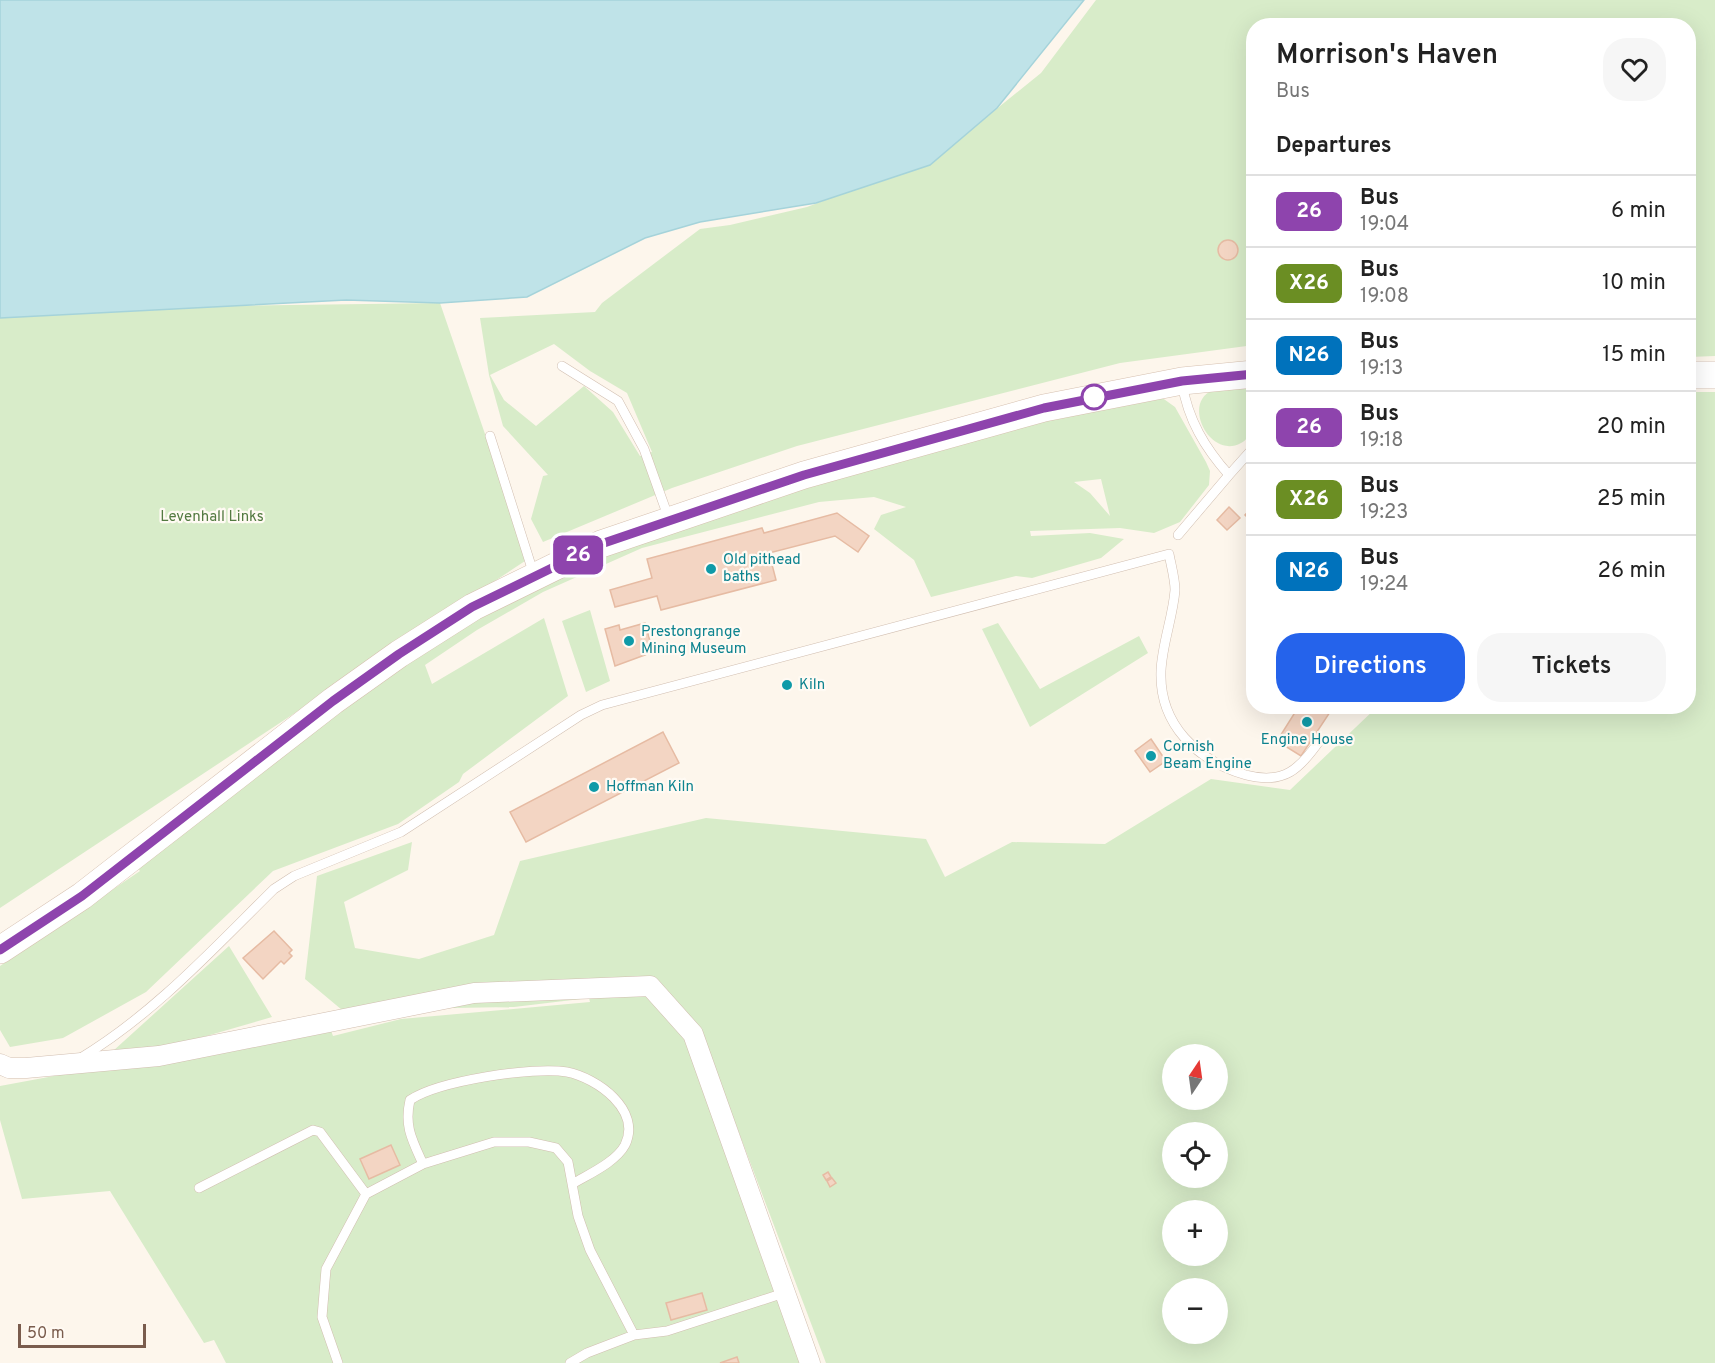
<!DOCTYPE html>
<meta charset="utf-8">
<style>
:root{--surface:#fff;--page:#f6f6f6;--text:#222;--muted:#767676;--line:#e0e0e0;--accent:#2563eb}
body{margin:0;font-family:Overpass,sans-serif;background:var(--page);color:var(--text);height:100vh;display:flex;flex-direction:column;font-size:22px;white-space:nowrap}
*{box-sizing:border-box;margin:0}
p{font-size:20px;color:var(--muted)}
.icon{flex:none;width:33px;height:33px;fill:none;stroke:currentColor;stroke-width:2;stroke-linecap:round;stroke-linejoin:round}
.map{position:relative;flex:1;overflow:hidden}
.side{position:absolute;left:1246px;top:18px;width:450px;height:696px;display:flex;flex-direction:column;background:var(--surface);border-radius:24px;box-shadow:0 6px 24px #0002}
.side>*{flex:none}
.badge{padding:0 12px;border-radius:9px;font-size:21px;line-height:39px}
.needle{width:39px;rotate:13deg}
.buttons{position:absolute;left:1162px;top:1044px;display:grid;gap:12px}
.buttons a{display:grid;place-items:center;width:66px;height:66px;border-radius:50%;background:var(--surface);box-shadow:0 6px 24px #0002;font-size:30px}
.scale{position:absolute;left:18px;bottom:15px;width:128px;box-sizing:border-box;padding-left:6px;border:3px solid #7a5c4d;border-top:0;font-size:16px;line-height:21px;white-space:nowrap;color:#7a5c4d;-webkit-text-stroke:4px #fffaf3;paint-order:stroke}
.map>.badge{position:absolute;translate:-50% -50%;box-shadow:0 0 0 3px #fff}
h2{padding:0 30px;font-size:22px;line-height:54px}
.round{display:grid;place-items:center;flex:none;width:63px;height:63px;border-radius:24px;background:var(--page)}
.head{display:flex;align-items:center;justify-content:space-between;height:102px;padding:0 30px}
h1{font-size:28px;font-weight:600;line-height:45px}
.cta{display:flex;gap:12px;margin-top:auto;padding:12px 30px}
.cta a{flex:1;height:69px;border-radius:24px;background:var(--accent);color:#fff;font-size:24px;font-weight:600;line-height:69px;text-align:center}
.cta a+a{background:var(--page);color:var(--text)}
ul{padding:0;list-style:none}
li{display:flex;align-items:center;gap:18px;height:72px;padding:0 30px;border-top:2px solid var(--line)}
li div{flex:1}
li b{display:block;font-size:22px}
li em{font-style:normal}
li .badge{min-width:66px;font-weight:700;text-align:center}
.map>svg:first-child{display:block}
.green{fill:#d8ecc9;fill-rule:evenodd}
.water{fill:#bfe3e8;stroke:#a5d3da;stroke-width:1.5}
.building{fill:#f3d5c3;stroke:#e6bba3;stroke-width:1.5}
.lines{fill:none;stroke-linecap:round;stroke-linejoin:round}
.service-casing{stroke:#d1beb0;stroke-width:10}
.minor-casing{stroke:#d1beb0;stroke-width:21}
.secondary-casing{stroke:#d6c0b0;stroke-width:28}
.service{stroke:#fff;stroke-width:9}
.minor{stroke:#fff;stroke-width:20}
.secondary{stroke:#fff;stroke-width:27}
.line-casing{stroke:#fff;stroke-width:14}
.line{stroke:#8e44ad;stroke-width:9}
.stop-dot{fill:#fff;stroke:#8e44ad;stroke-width:3}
.culture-dot{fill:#0f9aa8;stroke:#fffaf3;stroke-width:2}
.labels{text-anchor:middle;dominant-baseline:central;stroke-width:4.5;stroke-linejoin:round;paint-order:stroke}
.park-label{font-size:15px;fill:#537a41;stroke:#fffaf3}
.culture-label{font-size:15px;fill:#0d838f;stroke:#fffaf3;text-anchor:start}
</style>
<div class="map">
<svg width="1715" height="1363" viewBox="0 0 1715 1363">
<rect width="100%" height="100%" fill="#fdf6ec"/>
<!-- green -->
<path class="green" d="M1096,0H1715V356L1689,357V26H1254V345L1120,363L797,446L672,488L543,542L531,519L543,476L548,475L503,426L489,375L480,318L595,312L602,303L700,229L730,225L807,207L936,158L1041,73ZM554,344L590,371L627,393L652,452L640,456L613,412L584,386L536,426L504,400L490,375Z
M440,303L528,559L0,908V313L213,306Z
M1254,383V430C1250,434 1246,441 1241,443C1210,460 1181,403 1213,390C1225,386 1241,385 1254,383Z
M1689,392H1715V1363H826L730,1109L756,1230L755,1239L801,1363H226L214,1340L204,1343L110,1191L22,1199L0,1120V1086L329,1025L333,1036L401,1019L590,1002L589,998L514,1007L342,1010L305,979L317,876L412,842L408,870L344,902L355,948L419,959L494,935L520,861L706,818L926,839L945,877L1012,842L1105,844L1211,779L1290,790L1377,707L1689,706ZM1173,1054H1218V1100H1173ZM1173,1132H1218V1178H1173ZM1173,1210H1218V1256H1173ZM1173,1288H1218V1334H1173Z
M1161,397L1175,407L1206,462L1210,471L1209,485L1180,522L1154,533L1120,528L1030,531L1031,536L1090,533L1124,539L1101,558L1032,578L1016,576L931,597L914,560L874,529L881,515L906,507L874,497L819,502L642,548L543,592L477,630L425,665L432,684L544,618L568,696L463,774L459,782L398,824L273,871L146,992L63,1038L10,1047L0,1030V966L140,871L136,866L420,651L543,582L672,528L1023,423ZM1101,479L1110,516L1090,493L1074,482Z
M590,610L610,681L586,692L562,621Z
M998,623L1040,689L1139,636L1148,653L1030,727L982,629Z
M229,946L272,1017L158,1050L113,1051Z"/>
<!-- water -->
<path class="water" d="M0,0H1084L997,108L930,165L816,203L700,222L645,238L527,297L440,303L346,300L0,318Z"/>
<!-- building -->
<path class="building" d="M1218 250a10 10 0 1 1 20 0a10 10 0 1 1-20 0Z
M1254,505V524L1245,515Z
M1229,507L1240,518L1227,530L1217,520Z
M837,513L869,536L858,552L835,536L769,553L776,580L661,610L657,596L615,607L610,590L652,578L647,559L762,528L764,533Z
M645,623L653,652L615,666L605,629L619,625L620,630Z
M1299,706H1334L1301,756L1277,741Z
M663,732L679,763L526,842L510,812Z
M1151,739L1166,761L1150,772L1135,751Z
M274,931L292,950L289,953L292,956L284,964L281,961L263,979L243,958Z
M391,1145L400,1165L369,1179L360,1159Z
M828,1172L831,1177L826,1180L823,1175Z
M832,1178L836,1183L830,1187L827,1181Z
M702,1293L707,1310L671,1320L666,1303Z
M737,1357L739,1363H720Z"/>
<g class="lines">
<!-- service casing -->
<g class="service-casing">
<path id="service" d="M562,366L618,401L644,449L669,519
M490,436L534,575
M1229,475L1254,447
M1178,535L1229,475C1205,448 1188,420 1182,383
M79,1059C154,1014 212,950 274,889L294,876L401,832L581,715L602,705L1169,554C1171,565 1175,579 1175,590C1173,617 1162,644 1161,671C1159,724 1197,761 1246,775C1284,785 1300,769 1320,740
M423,1164C412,1140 404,1126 410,1100C438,1081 534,1066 567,1072C597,1078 642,1110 625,1145C616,1162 589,1174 574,1183
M199,1188L313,1130L320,1132L366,1194
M338,1363L322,1317L326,1269L366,1194L423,1164L494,1142H529L556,1148L568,1162L578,1216L590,1250L634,1335
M570,1363L587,1353L634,1335L667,1331L784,1293"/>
</g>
<!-- minor casing -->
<g class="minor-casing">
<path id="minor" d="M0,1064L9,1068H26L159,1056L474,993L650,986L693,1034L810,1363"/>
</g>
<!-- secondary casing -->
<g class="secondary-casing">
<path id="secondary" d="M1689,375H1715
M0,950L82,896L333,701L399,654L473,607L601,544L804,475L1044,408L1182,381L1254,374"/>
</g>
<!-- service -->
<use href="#service" class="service"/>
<!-- minor -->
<use href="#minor" class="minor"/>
<!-- secondary -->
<use href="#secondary" class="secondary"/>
</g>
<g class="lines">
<!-- line casing -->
<g class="line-casing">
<path id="line" d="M0,950L82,896L333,701L399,654L472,607L601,544L804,475L1044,408L1182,381L1254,374"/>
</g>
<!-- line -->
<use href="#line" class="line"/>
</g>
<!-- markers -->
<circle class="stop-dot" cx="1094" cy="397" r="12"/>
<g class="culture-dot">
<circle cx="711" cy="569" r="6"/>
<circle cx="629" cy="641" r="6"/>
<circle cx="787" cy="685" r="6"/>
<circle cx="1307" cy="722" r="6"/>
<circle cx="1151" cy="756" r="6"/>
<circle cx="594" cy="787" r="6"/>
</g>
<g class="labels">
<!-- park labels -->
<g class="park-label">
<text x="212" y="517">Levenhall Links</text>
</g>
<!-- culture labels -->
<g class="culture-label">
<text x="723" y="560">Old pithead<tspan x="723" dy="17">baths</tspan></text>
<text x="641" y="632">Prestongrange<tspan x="641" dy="17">Mining Museum</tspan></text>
<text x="799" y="685">Kiln</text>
<text x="1307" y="740" text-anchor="middle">Engine House</text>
<text x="1163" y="747">Cornish<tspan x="1163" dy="17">Beam Engine</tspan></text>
<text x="606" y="787">Hoffman Kiln</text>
</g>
</g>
</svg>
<div class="buttons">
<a><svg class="needle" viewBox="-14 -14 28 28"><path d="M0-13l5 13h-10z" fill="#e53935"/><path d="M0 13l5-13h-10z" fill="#767676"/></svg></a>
<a><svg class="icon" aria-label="locate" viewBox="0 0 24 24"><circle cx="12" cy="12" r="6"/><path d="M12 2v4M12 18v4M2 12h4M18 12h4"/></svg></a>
<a>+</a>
<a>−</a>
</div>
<div class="scale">50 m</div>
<b class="badge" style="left:578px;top:555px;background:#8e44ad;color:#fff">26</b>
<section class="side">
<div class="head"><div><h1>Morrison's Haven</h1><p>Bus</p></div><a class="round"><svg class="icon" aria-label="heart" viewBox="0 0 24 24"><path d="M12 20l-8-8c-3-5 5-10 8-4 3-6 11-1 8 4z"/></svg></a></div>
<h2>Departures</h2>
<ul>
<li><span class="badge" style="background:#8e44ad;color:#fff">26</span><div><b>Bus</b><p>19:04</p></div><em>6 min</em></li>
<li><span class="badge" style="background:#6b8e23;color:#fff">X26</span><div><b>Bus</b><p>19:08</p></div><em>10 min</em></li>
<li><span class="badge" style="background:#0072bc;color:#fff">N26</span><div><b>Bus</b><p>19:13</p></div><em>15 min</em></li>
<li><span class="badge" style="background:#8e44ad;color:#fff">26</span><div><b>Bus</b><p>19:18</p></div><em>20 min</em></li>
<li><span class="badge" style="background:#6b8e23;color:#fff">X26</span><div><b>Bus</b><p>19:23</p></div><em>25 min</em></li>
<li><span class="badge" style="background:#0072bc;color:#fff">N26</span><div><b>Bus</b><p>19:24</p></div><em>26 min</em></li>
</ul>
<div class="cta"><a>Directions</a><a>Tickets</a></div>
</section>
</div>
